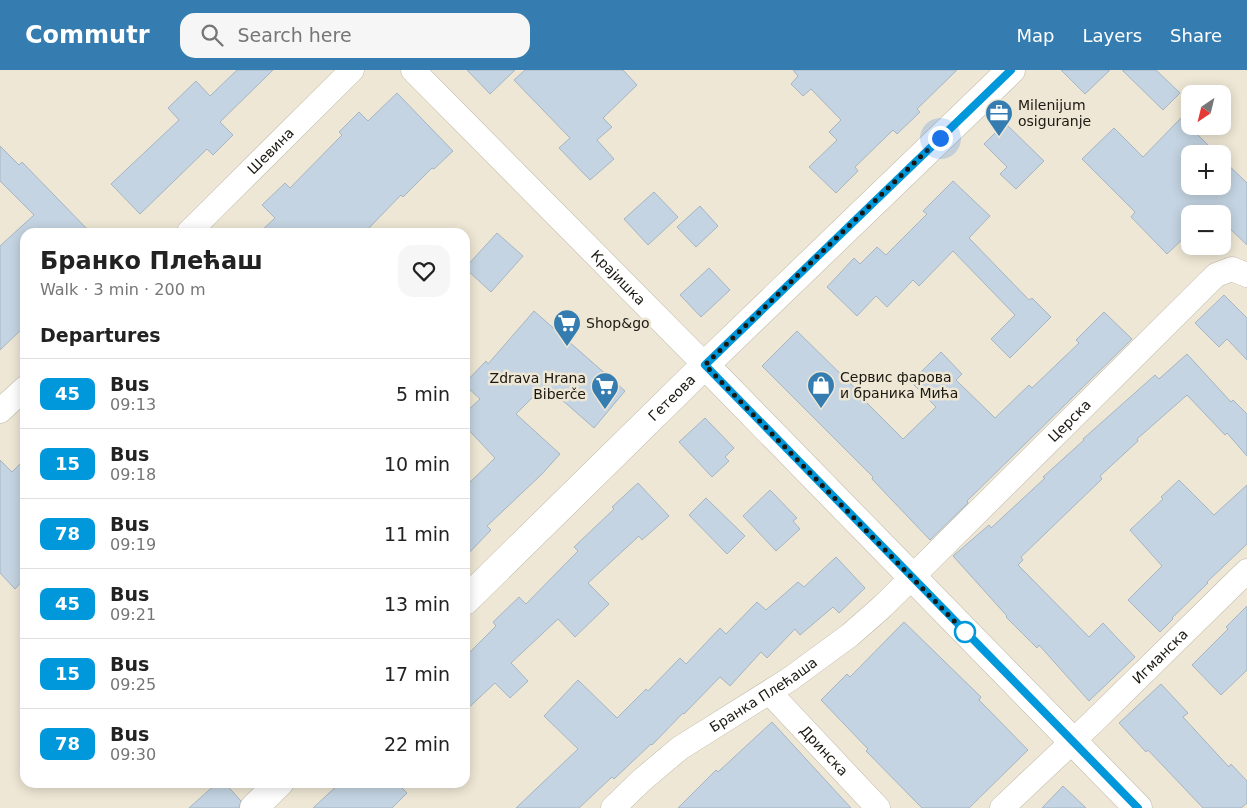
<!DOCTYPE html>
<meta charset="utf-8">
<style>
:root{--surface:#fff;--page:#f6f6f6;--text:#222;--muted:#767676;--line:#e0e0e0;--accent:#357db1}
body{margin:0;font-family:"DejaVu Sans",sans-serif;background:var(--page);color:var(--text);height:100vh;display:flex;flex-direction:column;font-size:19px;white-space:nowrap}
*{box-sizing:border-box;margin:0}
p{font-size:16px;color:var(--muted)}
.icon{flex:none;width:28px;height:28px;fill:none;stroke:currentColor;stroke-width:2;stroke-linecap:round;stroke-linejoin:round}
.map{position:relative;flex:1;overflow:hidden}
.sheet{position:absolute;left:20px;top:158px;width:450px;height:560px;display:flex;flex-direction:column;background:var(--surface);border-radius:15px;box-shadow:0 2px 12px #0003}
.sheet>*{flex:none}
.badge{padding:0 10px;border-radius:8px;font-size:18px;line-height:32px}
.needle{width:32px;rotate:215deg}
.controls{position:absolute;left:1181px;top:15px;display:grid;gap:10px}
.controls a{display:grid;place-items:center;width:50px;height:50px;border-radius:10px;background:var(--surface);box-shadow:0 2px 12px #0003;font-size:25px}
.you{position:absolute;width:25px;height:25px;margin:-12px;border:4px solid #fff;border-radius:50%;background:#1a73e8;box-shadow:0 0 0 8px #1a73e833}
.map>.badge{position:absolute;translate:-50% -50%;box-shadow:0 0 0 2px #fff}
h2{padding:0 20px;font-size:19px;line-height:45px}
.round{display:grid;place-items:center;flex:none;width:52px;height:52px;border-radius:15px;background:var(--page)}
.overview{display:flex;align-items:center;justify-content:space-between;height:85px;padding:0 20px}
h1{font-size:24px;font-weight:600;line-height:38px}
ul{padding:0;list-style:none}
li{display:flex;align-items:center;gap:15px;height:70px;padding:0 20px;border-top:1px solid var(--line)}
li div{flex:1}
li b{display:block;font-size:19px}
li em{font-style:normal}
li .badge{min-width:55px;font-weight:700;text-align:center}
header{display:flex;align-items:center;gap:30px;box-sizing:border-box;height:70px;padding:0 25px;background:var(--accent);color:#fff}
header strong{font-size:24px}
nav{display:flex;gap:28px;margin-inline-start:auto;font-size:18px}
.search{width:350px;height:45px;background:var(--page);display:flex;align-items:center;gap:12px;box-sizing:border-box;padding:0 18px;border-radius:15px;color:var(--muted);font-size:19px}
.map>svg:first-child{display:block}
.building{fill:#c4d4e2;stroke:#a5b5c2}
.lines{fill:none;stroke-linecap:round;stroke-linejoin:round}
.street-casing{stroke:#beb8a6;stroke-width:25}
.secondary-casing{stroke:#beb8a6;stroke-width:29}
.street{stroke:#fff;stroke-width:24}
.secondary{stroke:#fff;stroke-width:28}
.line-casing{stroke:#fff;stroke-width:11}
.line{stroke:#0098da;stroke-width:8}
.walk{stroke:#1a1811;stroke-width:5;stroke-dasharray:0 9}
.stop-dot{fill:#fff;stroke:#0098da;stroke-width:2.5}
.labels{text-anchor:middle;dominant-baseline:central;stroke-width:5;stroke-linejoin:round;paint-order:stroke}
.poi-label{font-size:14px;fill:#1a1811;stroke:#eee7d5;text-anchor:start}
.street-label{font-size:14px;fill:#1a1811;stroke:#eee7d5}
</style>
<header>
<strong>Commutr</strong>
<div class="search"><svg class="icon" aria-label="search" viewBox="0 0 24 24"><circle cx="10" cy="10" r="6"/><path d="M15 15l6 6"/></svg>Search here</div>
<nav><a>Map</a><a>Layers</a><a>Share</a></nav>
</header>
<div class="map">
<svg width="1247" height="738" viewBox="0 0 1247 738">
<rect width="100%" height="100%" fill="#eee7d5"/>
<!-- building -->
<path class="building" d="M237,0H273L220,52L233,65L213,85L207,79L140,144L111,114L179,50L168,38L196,11L210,26Z
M467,0H515L490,24Z
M525,0H623L637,15L603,48L612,57L597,70L614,89L590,110L559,78L570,68L514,10Z
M793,0H957L917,39L920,42L897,64L893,60L855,97L858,101L836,123L809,97L837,70L829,62L841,50L811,19L803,26L791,14L798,6Z
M1061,0H1110L1085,24Z
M1122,0H1156L1180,23L1163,40Z
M397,23L453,81L434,99L432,98L403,127L401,125L365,162H260L275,148L262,135L285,113L290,118L342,65L339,62L359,42L368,51Z
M1181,48L1217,84H1190V116H1222V89L1247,113V175L1222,151V144H1190V162L1167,184L1131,147L1135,142L1082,89L1114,58L1143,87Z
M1005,53L1044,91L1016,119L1000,104L1007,97L984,74Z
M0,76L19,95L22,92L90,162H25V256L0,280V176L34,145L0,111Z
M953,111L990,146L969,168L1029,230L1032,228L1051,247L1010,288L991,269L1015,245L953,181L919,216L913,210L887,237L876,226L857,246L827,217L854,188L860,194L877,177L886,185L927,144L923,141Z
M654,122L678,147L648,175L624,149Z
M700,136L718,156L696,177L677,157Z
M497,163L523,186L491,222L465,198Z
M709,198L730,220L701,247L680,225Z
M1224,225L1247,248V290L1227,269L1219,277L1195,253Z
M534,241L625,321L594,358L545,315L516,344L560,384L542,404L487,456L491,460L465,487V417L495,388L465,356V343L480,329L465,315V313L486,291L488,294Z
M1104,242L1132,269L967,431L968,433L930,470L872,409L873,407L762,296L797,261L862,325L861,327L903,369L936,337L911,312L941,282L962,304L956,310L995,348L1029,315L1032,318L1079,273L1076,270Z
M1187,284L1231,332L1233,330L1247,344V386L1227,363L1225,365L1187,325L1137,369L1138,371L1100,406L1102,409L1021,487L1023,490L1018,495L1089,567L1103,553L1135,587L1089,631L1039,575L1037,578L1006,547L1007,546L953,486L989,455L991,458L1045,408L1043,407L1084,370L1083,369L1155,305L1159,309Z
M705,348L734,378L725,387L729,391L712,407L679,372Z
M25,389V508L15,519L0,503V390L12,402Z
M1179,410L1214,445L1247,415V474L1207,512L1208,513L1172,548L1173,549L1160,562L1128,530L1162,496L1130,460L1163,429L1161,427Z
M638,413L669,446L642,470L639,466L588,513L609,534L575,567L558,549L511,593L528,611L510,628L495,613L465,641V587L496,556L493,552L519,527L526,534L578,481L574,477L614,439L612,437Z
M770,420L797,448L793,451L800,459L776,481L743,446Z
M706,428L745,466L727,484L689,445Z
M836,487L865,518L839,543L833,537L800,565L795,559L767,588L761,582L730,616L720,607L684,644L683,643L652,675L651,674L614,709L612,707L579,738H516L578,679L544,646L578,610L617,648L646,619L648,621L680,588L686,594L720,558L726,564L757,532L766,540L798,512L804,517Z
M1247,536V600L1221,625L1192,595L1228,559L1226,557Z
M904,552L981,627L979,630L1028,680L969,738H922L866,681L868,679L821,630L847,604L850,607Z
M1161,614L1188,643L1183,647L1229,697L1231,694L1247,711V733L1241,738H1203L1148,680L1146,682L1119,653Z
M772,652L851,738H678L716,700L718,702Z
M218,712H224L241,731L239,738H189Z
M341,712H396L407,723L392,738H313Z
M1063,716L1086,738H1042Z"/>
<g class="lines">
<!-- street casing -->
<g class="street-casing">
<g id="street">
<path id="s1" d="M413,0L705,295"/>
<path id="s2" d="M189,162L352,0"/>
<path d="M0,341L25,318"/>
<path id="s3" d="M770,623L878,738"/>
<path id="s4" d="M613,738L642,710L680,678L790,609L850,565L883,536L1216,205L1232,199L1247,205"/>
<path id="s5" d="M1002,738L1091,654L1247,501"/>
</g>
</g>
<!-- secondary casing -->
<g class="secondary-casing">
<g id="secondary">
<path d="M705,295L1138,738"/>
<path id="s6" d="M465,531L705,295L1011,0"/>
<path d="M254,738L280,712"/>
</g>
</g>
<!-- street -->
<use href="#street" class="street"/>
<!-- secondary -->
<use href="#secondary" class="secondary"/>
</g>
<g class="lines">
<!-- line casing -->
<g class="line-casing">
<path id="line" d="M1011,0L705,295L1138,738"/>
</g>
<!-- line -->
<use href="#line" class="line"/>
<!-- walk -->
<path class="walk" d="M940,68L705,295L965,562"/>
</g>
<!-- icons -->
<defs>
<g id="office-pin" transform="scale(1.4375)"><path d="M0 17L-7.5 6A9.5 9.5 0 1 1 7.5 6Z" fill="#357db1" stroke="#eee7d5"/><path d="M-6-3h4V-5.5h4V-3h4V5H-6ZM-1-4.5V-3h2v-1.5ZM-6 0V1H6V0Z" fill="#fff"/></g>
<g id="supermarket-pin" transform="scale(1.4375)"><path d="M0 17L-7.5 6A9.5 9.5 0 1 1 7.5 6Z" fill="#357db1" stroke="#eee7d5"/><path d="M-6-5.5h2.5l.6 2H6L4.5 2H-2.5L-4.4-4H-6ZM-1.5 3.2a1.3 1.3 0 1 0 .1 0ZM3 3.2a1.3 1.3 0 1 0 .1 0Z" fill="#fff"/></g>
<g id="shop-pin" transform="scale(1.4375)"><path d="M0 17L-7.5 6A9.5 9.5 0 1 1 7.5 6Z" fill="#357db1" stroke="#eee7d5"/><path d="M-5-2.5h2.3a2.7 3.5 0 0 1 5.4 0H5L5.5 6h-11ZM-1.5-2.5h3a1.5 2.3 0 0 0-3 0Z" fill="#fff"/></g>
</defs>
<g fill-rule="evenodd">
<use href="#office-pin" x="999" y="43"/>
<use href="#supermarket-pin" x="567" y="253"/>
<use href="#shop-pin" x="821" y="315"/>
<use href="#supermarket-pin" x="605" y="316"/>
</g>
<!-- markers -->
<circle class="stop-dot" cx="965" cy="562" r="10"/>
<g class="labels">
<!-- poi labels -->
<g class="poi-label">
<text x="1018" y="35">Milenijum<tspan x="1018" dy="16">osiguranje</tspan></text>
<text x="586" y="253">Shop&amp;go</text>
<text x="840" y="307">Сервис фарова<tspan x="840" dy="16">и браника Мића</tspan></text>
<text x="586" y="308" text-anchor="end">Zdrava Hrana<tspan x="586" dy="16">Biberče</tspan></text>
</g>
<!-- street labels -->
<g class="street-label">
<text stroke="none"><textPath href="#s2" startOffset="115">Шевина</textPath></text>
<text stroke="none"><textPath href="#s1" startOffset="292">Крајишка</textPath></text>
<text stroke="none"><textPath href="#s6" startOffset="290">Гетеова</textPath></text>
<text stroke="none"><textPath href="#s4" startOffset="601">Церска</textPath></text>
<text stroke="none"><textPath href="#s5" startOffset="219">Игманска</textPath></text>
<text stroke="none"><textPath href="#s4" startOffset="189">Бранка Плећаша</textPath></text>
<text stroke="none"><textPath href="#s3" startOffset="79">Дринска</textPath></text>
</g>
</g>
</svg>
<div class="controls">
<a><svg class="needle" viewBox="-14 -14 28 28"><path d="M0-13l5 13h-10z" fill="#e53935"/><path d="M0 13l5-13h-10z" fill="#767676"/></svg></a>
<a>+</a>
<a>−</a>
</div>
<div class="you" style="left:940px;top:68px"></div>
<section class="sheet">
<div class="overview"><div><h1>Бранко Плећаш</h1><p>Walk · 3 min · 200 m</p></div><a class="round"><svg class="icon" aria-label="heart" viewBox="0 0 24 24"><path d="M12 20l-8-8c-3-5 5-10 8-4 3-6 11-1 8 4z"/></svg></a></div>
<h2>Departures</h2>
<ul>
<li><span class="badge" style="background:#0098da;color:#fff">45</span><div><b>Bus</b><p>09:13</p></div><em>5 min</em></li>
<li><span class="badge" style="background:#0098da;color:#fff">15</span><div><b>Bus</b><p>09:18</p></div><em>10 min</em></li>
<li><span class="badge" style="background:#0098da;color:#fff">78</span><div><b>Bus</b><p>09:19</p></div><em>11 min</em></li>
<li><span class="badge" style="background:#0098da;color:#fff">45</span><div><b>Bus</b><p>09:21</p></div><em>13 min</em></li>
<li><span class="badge" style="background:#0098da;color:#fff">15</span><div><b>Bus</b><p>09:25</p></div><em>17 min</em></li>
<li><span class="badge" style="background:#0098da;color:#fff">78</span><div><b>Bus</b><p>09:30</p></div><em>22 min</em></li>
</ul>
</section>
</div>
